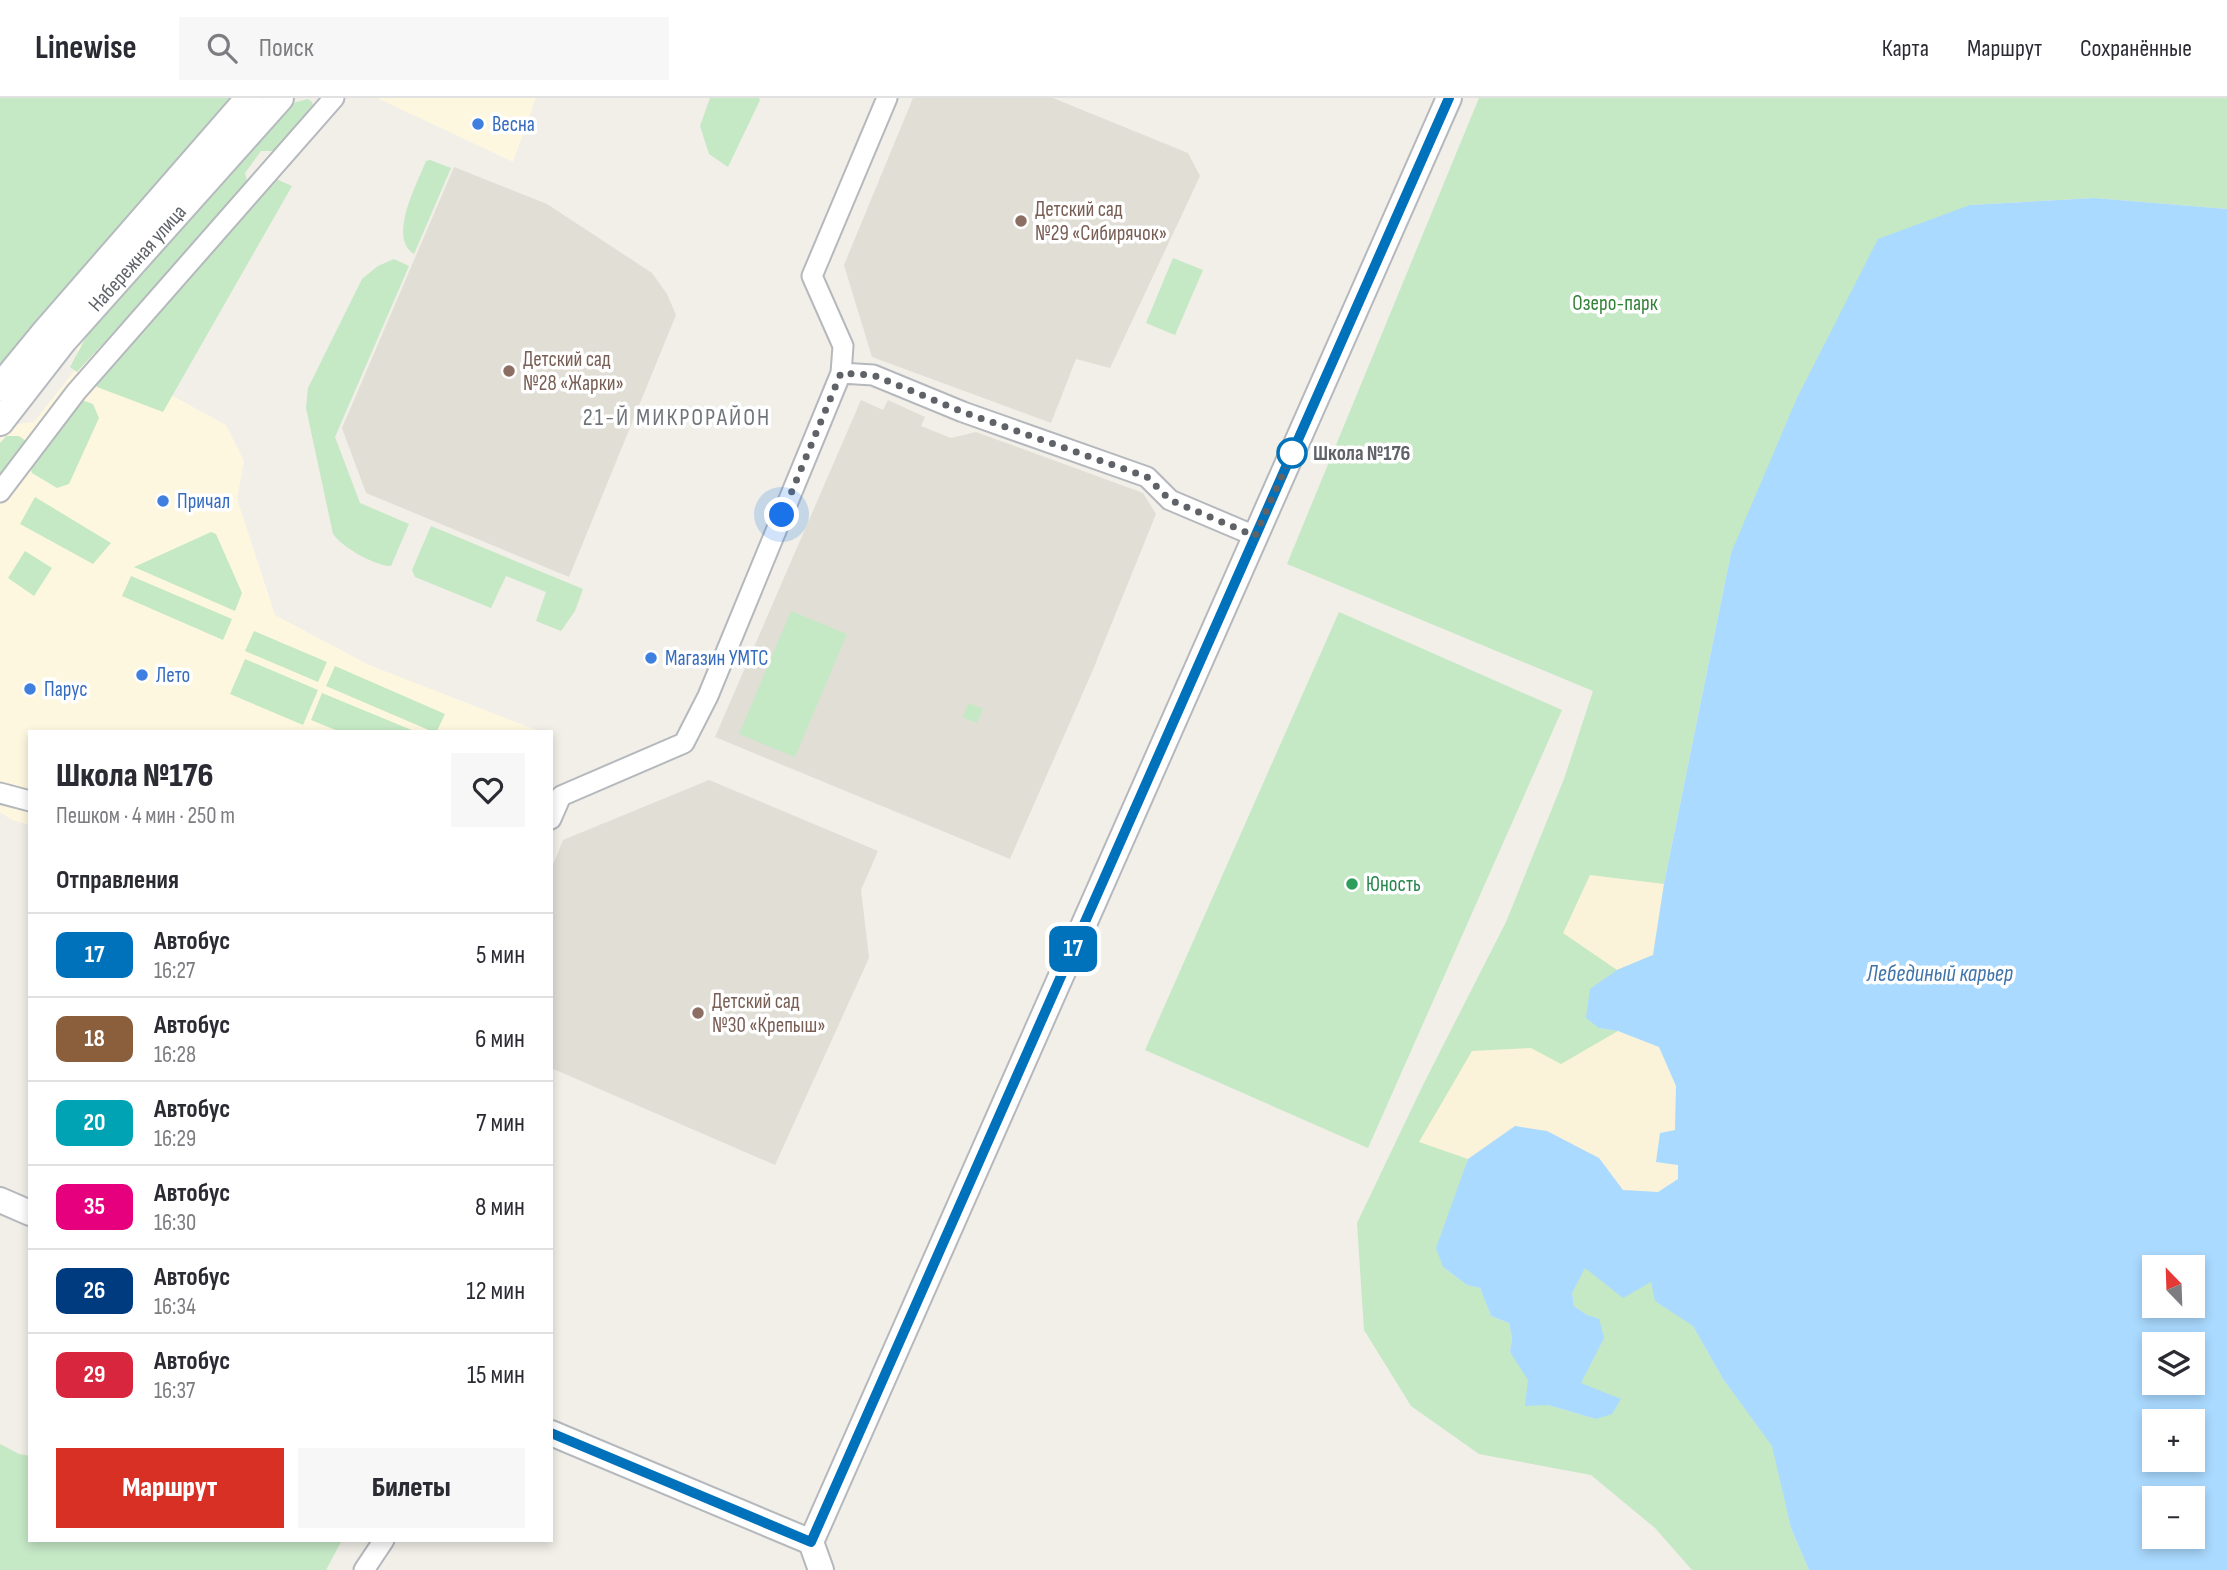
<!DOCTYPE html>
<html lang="ru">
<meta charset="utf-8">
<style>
:root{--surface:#fff;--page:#f7f7f7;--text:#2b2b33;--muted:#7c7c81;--line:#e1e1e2;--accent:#d93025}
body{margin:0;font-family:"Sofia Sans Condensed",sans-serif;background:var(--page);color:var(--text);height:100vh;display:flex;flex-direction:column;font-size:26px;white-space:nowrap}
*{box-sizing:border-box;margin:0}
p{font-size:23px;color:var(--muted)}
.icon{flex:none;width:38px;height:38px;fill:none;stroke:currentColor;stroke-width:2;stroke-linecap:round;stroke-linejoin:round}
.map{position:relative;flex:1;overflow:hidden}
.sheet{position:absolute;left:28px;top:632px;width:525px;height:812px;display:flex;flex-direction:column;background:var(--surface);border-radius:0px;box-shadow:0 4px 10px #0003}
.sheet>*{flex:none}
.badge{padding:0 14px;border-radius:10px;font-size:24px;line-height:46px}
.needle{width:46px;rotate:337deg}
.controls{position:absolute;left:2142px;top:1157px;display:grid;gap:14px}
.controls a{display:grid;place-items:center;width:63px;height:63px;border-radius:0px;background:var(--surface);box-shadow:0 4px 10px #0003;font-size:35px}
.you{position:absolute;width:35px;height:35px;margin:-18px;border:5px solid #fff;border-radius:50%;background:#1a73e8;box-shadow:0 0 0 10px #1a73e833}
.map>.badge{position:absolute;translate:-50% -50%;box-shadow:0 0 0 4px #fff}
h2{padding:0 28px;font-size:26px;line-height:63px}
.round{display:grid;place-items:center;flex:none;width:74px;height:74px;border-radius:0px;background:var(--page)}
.summary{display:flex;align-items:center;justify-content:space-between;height:119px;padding:0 28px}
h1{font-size:33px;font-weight:800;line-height:52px}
.button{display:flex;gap:14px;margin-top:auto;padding:14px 28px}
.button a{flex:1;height:80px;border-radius:0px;background:var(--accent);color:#fff;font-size:28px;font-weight:800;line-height:80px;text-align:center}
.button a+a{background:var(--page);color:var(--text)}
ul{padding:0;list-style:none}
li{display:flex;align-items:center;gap:21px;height:84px;padding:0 28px;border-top:2px solid var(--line)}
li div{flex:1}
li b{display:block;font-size:26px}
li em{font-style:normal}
li .badge{min-width:77px;font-weight:700;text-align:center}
header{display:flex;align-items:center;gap:42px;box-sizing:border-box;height:98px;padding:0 35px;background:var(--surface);border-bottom:2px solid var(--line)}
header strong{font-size:33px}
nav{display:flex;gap:38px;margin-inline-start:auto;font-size:24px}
.search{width:490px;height:63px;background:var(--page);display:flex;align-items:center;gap:18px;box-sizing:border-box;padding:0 24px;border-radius:0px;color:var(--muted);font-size:26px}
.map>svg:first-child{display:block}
.commercial{fill:#fef7e0}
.education{fill:#e1ded6}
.green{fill:#c5e8c5}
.sand{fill:#fbf3d9}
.water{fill:#aadaff;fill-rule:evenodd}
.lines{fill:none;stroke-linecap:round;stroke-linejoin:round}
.minor-casing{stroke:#b5b8bc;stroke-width:23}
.tertiary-casing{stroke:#b5b8bc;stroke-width:28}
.secondary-casing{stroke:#b6babf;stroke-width:30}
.minor{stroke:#fff;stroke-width:19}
.tertiary{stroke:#fff;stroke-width:24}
.secondary{stroke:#fff;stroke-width:26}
.line-casing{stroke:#fff;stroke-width:16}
.line{stroke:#0072bc;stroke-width:10}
.walk{stroke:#5f6368;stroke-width:7;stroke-dasharray:0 12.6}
.shop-dot{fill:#3f7fe0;stroke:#fff;stroke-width:2.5}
.education-dot{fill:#8d6e63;stroke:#fff;stroke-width:2.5}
.stop-dot{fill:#fff;stroke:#0072bc;stroke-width:3.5}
.leisure-dot{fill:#2e9e5b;stroke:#fff;stroke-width:2.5}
.labels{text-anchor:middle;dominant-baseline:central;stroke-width:7;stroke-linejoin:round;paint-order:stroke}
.shop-label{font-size:21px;fill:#366cbe;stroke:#fff;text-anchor:start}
.education-label{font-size:21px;fill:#785e54;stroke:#fff;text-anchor:start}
.street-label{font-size:21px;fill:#5f6368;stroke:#fff}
.park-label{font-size:21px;fill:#348238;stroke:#fff}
.stop-label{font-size:21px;font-weight:bold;fill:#5f6368;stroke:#fff;text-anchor:start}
.leisure-label{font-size:21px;fill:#27864d;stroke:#fff;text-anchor:start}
.water-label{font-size:23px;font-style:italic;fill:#4174aa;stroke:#fff}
.quarter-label{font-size:24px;letter-spacing:2px;fill:#70757a;stroke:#fff}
</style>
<header>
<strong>Linewise</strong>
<div class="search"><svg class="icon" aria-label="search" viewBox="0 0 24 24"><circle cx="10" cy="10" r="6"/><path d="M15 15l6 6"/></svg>Поиск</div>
<nav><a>Карта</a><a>Маршрут</a><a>Сохранённые</a></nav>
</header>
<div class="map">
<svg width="2227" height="1472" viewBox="0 0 2227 1472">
<rect width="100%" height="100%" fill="#f1efe8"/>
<!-- commercial -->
<path class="commercial" d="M377,0H536L513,64Z
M77,246L226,327L244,363L237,401L275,517L369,567L539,633L30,634V727L12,722L0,714V342L11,327L34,324L78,268Z"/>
<!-- education -->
<path class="education" d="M913,0H1053L1188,55L1200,78L1110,270L1076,261L1051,325L872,259L844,167Z
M454,69L547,106L652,175L667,196L676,217L569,479L366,395L342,330Z
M861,302L883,312L888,302L925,319L921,328L951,340L976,334L1124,388L1143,395L1156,416L1092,574L1010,761L715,639Z
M709,682L878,753L861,792L869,860L775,1067L551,970V772L563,742Z"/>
<!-- green -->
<path class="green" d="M0,0H236L88,163L0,274Z
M710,0H759L760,2L728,69L709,56L700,28Z
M1479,0H2227V111L2094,100L1970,107L1731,455L1664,786L1653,857L1599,930L1618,933L1468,1061L1457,1095L1443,1169L1467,1187L1480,1190L1491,1218L1509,1225L1512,1240L1510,1254L1548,1307L1596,1321L1580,1285L1587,1217L1574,1208L1572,1195L1585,1169L1651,1184L1682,1219L1693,1228L1723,1281L1773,1348L1791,1430L1809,1472H1692L1655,1430L1591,1377L1479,1356L1411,1308L1364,1232L1357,1125L1423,987L1506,824L1564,681L1593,593L1287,466Z
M308,1L312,4L314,12L278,53H261L245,75L248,87L77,274L70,269L92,228L283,14L293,5Z
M430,62L451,70L414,156C387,140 418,84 426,63Z
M269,78L292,88L163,314L97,289L94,283Z
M1173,160L1203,172L1175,237L1146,225Z
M394,161L409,168L335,339L360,405L409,426L391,468C375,468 342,449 333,436L306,310L308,290L362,181L378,168Z
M82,302L93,306L99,320L69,386L57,390L32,375L30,368Z
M6,338H19L26,343L0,378V345Z
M35,399L111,445L93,466L20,426Z
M431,428L583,491L575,513L561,533L536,523L546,494L506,478L491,510L415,479L412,472Z
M211,434L216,436L242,495L235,513L134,469Z
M25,453L52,470L34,498L8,480Z
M131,478L232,521L223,542L122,498Z
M791,513L847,536L795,659L739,636Z
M1339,514L1562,612L1368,1050L1145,952Z
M254,533L327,564L318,584L245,553Z
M245,561L318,592L303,627L230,596Z
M335,568L445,616L437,633H431L326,588Z
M322,595L414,633H338L311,622Z
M969,605L983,611L977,625L962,619Z
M0,1346L19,1356L30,1358V1442H342L326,1472H0Z"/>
<!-- sand -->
<path class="sand" d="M1590,777L1664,786L1653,857L1617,872L1563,835Z
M1618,933L1659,949L1676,988L1675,1032L1657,1064L1678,1067V1081L1658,1094L1622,1092L1599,1060L1515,1028L1468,1061L1419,1044L1472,953L1531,950L1561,966Z"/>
<!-- water -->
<path class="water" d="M2094,100L2227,111V1472H1809L1791,1430L1772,1348L1723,1281L1693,1228L1655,1203L1651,1184L1623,1200L1585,1170L1572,1195L1574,1208L1587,1217L1599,1221L1604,1240L1581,1285L1621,1301L1612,1316L1596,1321L1548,1307L1525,1308L1528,1282L1510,1254L1512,1240L1509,1225L1491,1218L1480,1190L1467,1187L1443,1169L1436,1150L1468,1061L1515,1028L1547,1033L1599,1060L1623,1092L1658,1094L1678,1081V1067L1656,1064L1660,1035L1675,1032L1676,988L1659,949L1618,933L1599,930L1586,920L1590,891L1617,872L1653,857L1664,786L1731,455L1797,300L1878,141L1970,107ZM2154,1169H2193V1208H2154ZM2154,1246H2193V1284H2154ZM2154,1323H2193V1362H2154ZM2154,1400H2193V1438H2154Z"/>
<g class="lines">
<!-- minor casing -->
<g class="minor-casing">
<path id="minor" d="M841,275L843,248L812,178L887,0
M0,394L76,294L334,0
M0,695L30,703
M551,721L561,698L684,645L708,598L841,275L873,277L963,314L1147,379L1170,402L1255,438
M364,1472L384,1442"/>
</g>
<!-- tertiary casing -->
<g class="tertiary-casing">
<path id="tertiary" d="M0,1102L30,1115
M551,1335L811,1444
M821,1472L811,1444L1449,0"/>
</g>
<!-- secondary casing -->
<g class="secondary-casing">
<g id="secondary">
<path d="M0,289L46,233L249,0"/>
<path id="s1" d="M0,324L63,243L280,0"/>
</g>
</g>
<!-- minor -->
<use href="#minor" class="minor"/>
<!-- tertiary -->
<use href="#tertiary" class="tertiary"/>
<!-- secondary -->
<use href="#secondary" class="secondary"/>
</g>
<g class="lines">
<!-- line casing -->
<g class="line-casing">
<path id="line" d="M551,1335L811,1444L1449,0"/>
</g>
<!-- line -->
<use href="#line" class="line"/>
<!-- walk -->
<path class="walk" d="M782,417L841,275L873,277L963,314L1147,379L1170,402L1255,438L1294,351L1292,355"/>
</g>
<!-- markers -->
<g class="shop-dot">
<circle cx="478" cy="26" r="7"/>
<circle cx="163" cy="403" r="7"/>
<circle cx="651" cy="560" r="7"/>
<circle cx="142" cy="577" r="7"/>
<circle cx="30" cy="591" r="7"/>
</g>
<g class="education-dot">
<circle cx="1021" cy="123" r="7"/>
<circle cx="509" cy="273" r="7"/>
<circle cx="698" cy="915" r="7"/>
</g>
<circle class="stop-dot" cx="1292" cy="355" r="14"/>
<circle class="leisure-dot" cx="1352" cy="786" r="7"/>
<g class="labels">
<!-- shop labels -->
<g class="shop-label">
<text x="492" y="26">Весна</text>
<text x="177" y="403">Причал</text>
<text x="665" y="560">Магазин УМТС</text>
<text x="156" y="577">Лето</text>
<text x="44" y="591">Парус</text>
</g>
<!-- education labels -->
<g class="education-label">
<text x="1035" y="111">Детский сад<tspan x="1035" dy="24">№29 «Сибирячок»</tspan></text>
<text x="523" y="261">Детский сад<tspan x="523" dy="24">№28 «Жарки»</tspan></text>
<text x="712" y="903">Детский сад<tspan x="712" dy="24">№30 «Крепыш»</tspan></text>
</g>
<!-- street labels -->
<g class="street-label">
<text stroke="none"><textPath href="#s1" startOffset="214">Набережная улица</textPath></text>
</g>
<!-- park labels -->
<g class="park-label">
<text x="1615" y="205">Озеро-парк</text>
</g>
<!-- stop labels -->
<g class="stop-label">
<text x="1313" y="355">Школа №176</text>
</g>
<!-- leisure labels -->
<g class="leisure-label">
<text x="1366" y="786">Юность</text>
</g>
<!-- water labels -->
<g class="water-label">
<text x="1940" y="876">Лебединый карьер</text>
</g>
<!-- quarter labels -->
<g class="quarter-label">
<text x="677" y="319">21-Й МИКРОРАЙОН</text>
</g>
</g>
</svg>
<div class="controls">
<a><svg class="needle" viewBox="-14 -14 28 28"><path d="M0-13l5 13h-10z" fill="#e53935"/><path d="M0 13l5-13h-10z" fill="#7c7c81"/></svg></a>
<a><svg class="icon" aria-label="layers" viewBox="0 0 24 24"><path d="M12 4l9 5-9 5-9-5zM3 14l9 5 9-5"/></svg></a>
<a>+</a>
<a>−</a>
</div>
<div class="you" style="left:782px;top:417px"></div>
<b class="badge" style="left:1073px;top:851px;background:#0072bc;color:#fff">17</b>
<section class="sheet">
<div class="summary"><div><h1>Школа №176</h1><p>Пешком · 4 мин · 250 m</p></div><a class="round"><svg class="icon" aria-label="heart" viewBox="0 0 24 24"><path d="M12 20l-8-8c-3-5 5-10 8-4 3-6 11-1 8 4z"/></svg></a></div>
<h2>Отправления</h2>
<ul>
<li><span class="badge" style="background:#0072bc;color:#fff">17</span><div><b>Автобус</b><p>16:27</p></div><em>5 мин</em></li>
<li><span class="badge" style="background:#8b5e3c;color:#fff">18</span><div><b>Автобус</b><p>16:28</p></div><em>6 мин</em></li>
<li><span class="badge" style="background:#00a3b4;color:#fff">20</span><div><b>Автобус</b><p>16:29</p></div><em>7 мин</em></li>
<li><span class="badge" style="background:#e6007e;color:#fff">35</span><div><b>Автобус</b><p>16:30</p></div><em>8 мин</em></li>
<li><span class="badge" style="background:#003b80;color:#fff">26</span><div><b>Автобус</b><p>16:34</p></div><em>12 мин</em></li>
<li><span class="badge" style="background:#d7263d;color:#fff">29</span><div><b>Автобус</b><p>16:37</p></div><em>15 мин</em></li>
</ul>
<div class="button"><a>Маршрут</a><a>Билеты</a></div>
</section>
</div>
